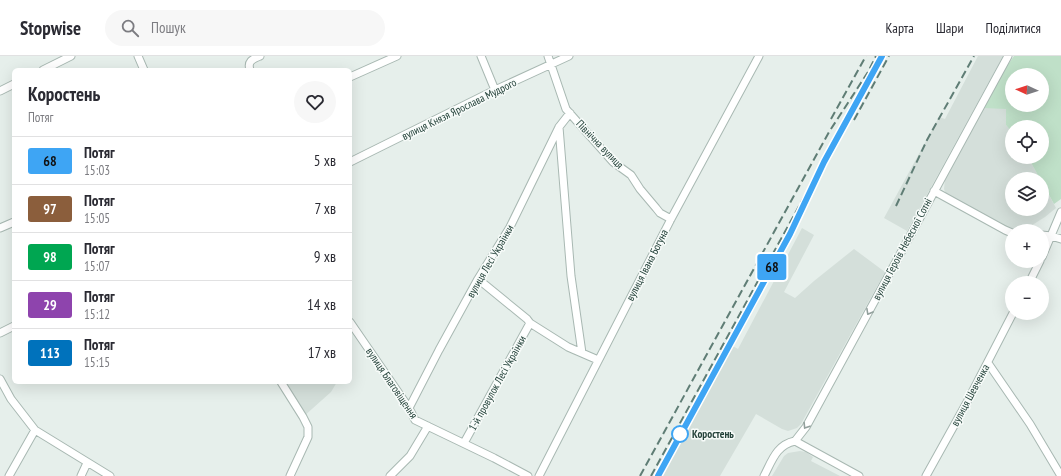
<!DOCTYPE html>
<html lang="uk">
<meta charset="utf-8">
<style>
:root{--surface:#fff;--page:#f7f7f7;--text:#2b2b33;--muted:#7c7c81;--line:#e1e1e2}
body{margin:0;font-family:"PT Sans Narrow",sans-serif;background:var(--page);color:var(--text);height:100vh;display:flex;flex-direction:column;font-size:15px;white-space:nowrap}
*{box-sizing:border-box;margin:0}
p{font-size:13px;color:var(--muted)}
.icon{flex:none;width:22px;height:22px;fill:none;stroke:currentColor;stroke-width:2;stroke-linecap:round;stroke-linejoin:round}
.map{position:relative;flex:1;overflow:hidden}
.side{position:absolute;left:12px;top:12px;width:340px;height:316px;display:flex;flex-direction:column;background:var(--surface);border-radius:6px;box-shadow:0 4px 16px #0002}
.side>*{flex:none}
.badge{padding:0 8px;border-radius:3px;font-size:14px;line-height:26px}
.needle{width:26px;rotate:273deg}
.tools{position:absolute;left:1005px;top:12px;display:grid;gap:8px}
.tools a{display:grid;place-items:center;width:44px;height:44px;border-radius:50%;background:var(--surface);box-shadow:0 4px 16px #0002;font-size:20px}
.map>.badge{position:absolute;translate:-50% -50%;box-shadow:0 0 0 2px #fff}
.round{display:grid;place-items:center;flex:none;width:42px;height:42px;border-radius:21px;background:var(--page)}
.headline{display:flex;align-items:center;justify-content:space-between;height:68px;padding:0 16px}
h1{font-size:19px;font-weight:700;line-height:30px}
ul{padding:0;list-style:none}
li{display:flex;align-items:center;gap:12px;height:48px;padding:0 16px;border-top:1px solid var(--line)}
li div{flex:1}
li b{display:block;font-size:15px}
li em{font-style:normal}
li .badge{min-width:44px;font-weight:700;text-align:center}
header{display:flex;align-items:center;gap:24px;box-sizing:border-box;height:56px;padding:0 20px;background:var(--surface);border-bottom:1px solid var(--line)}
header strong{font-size:19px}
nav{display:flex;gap:22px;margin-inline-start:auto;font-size:14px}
.search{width:280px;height:36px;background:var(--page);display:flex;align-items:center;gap:10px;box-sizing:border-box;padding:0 14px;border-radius:22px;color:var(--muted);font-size:15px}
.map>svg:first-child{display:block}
.built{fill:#d4dfda}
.green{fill:#bfe0c8;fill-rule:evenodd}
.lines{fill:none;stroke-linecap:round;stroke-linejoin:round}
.minor-casing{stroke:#a8b8b2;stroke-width:9}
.minor{stroke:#fff;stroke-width:7}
.rail{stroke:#5f7d75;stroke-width:2;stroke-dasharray:8 4;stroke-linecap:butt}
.oneway{stroke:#92a09c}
.line-casing{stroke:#fff;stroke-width:9}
.line{stroke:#3ea5f4;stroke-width:6}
.stop-dot{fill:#fff;stroke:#3ea5f4;stroke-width:2}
.labels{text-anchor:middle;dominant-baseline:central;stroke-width:3;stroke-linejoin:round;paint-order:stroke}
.street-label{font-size:11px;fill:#24423a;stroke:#f7fbf9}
.stop-label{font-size:11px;font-weight:bold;fill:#24423a;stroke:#f7fbf9;text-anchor:start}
</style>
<header>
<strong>Stopwise</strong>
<div class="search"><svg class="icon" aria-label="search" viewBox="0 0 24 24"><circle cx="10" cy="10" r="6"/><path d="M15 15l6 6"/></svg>Пошук</div>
<nav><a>Карта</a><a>Шари</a><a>Поділитися</a></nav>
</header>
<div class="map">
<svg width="1061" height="420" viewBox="0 0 1061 420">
<rect width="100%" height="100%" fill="#e6efeb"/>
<!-- built -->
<path class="built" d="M978,0H1003L907,175L884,162L939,61L945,63Z
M984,52H1006V69L1012,76V101H1028L1040,123H1012V153H1042V126L1056,152L1045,161L1029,171L1018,173L1006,171L949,140L945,136L944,133L945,123Z
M802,172L814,179L784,236L795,242L814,225L854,193L885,216L801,368L797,372L788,375L782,373L756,358L720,420H659L731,289L738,293Z
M281,326H337L331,336L303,361Z
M800,395L806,396L813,401L811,405L840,420H772L784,400L788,397Z"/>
<!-- green -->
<path class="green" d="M1014,0H1061V143L1054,148L1042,126V123H1040L1028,101H1042V71H1012V76L1006,69V53L984,52L1007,10ZM1012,19H1042V49H1012Z"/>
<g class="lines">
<!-- minor casing -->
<g class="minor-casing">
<path id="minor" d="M138,0L144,14
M481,0L495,34
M548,0L566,53L613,106L631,119L640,133L656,152L660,157L671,163
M43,14L71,0
M250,14C247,5 253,3 260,0
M350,21L397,0
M0,35L14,28
M559,71L571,220L582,297
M350,106L495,34L569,0
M934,135L1005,174L1012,177
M0,172L14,166
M1042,179L1051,180L1061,183
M1042,201L1061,156
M478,223L527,263L530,267L568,291L598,304
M1029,227L1040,205
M350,266L409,352L415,364L494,402L528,420
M0,277L14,270
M988,307L1030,368L1061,420
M0,323L11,343L35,374L110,420
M281,326L303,361L308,371V381L290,420
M409,352L439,294L478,223L510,171L559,71L570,57
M795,385L806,371L1008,0
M795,385L859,420
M464,387L530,267
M9,420L35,374
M81,420L87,407
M390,420L410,400L428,370
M539,420L671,163L759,0
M764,420C772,405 776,389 795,385
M926,420L966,348L1013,257"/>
</g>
<!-- minor -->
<use href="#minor" class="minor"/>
<!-- rail -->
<path class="rail" d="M831,63L866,0
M854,64L889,0
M896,150L927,84L974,0
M640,420L829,76L868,16L876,0
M651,420L866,28"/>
</g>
<!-- one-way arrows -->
<defs><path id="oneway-chevron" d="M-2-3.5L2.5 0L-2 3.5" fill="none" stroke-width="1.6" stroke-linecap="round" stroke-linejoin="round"/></defs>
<g class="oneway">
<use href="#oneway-chevron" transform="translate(869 256) rotate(119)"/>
<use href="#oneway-chevron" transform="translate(806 370) rotate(122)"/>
</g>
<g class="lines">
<!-- line casing -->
<g class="line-casing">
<path id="line" d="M658,420L790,178L824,106L882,0"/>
</g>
<!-- line -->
<use href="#line" class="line"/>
</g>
<!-- markers -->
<circle class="stop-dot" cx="680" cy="378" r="8"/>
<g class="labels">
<!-- street labels -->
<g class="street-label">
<text transform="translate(459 53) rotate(-26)">вулиця Князя Ярослава Мудрого</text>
<text transform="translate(600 88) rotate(46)">Північна вулиця</text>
<text transform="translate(902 193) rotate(-62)">вулиця Героїв Небесної Сотні</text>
<text transform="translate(490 205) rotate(-60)">вулиця Лесі Українки</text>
<text transform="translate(647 209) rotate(-63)">вулиця Івана Богуна</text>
<text transform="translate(392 327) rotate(56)">вулиця Благовіщення</text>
<text transform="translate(497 327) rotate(-61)">1-й провулок Лесі Українки</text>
<text transform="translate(970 339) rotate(-62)">вулиця Шевченка</text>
</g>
<!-- stop labels -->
<g class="stop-label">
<text x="692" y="378">Коростень</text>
</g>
</g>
</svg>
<div class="tools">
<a><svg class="needle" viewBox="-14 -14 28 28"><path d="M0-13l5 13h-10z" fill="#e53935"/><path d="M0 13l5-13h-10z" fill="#7c7c81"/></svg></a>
<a><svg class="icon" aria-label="locate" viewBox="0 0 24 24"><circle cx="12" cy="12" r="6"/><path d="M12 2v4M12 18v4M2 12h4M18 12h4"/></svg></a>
<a><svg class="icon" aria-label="layers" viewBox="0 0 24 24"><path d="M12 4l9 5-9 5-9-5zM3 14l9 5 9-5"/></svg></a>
<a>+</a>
<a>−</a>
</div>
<b class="badge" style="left:772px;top:211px;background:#3ea5f4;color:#111">68</b>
<section class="side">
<div class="headline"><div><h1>Коростень</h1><p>Потяг</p></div><a class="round"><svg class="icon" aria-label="heart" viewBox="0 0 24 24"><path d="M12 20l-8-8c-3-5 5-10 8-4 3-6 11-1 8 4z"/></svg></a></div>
<ul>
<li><span class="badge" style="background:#3ea5f4;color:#111">68</span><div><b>Потяг</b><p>15:03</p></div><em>5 хв</em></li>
<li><span class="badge" style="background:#8b5e3c;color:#fff">97</span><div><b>Потяг</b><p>15:05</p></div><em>7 хв</em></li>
<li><span class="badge" style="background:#00a651;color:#fff">98</span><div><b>Потяг</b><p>15:07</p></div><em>9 хв</em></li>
<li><span class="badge" style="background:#8e44ad;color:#fff">29</span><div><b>Потяг</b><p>15:12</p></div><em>14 хв</em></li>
<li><span class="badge" style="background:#0072bc;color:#fff">113</span><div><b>Потяг</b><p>15:15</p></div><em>17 хв</em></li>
</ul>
</section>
</div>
